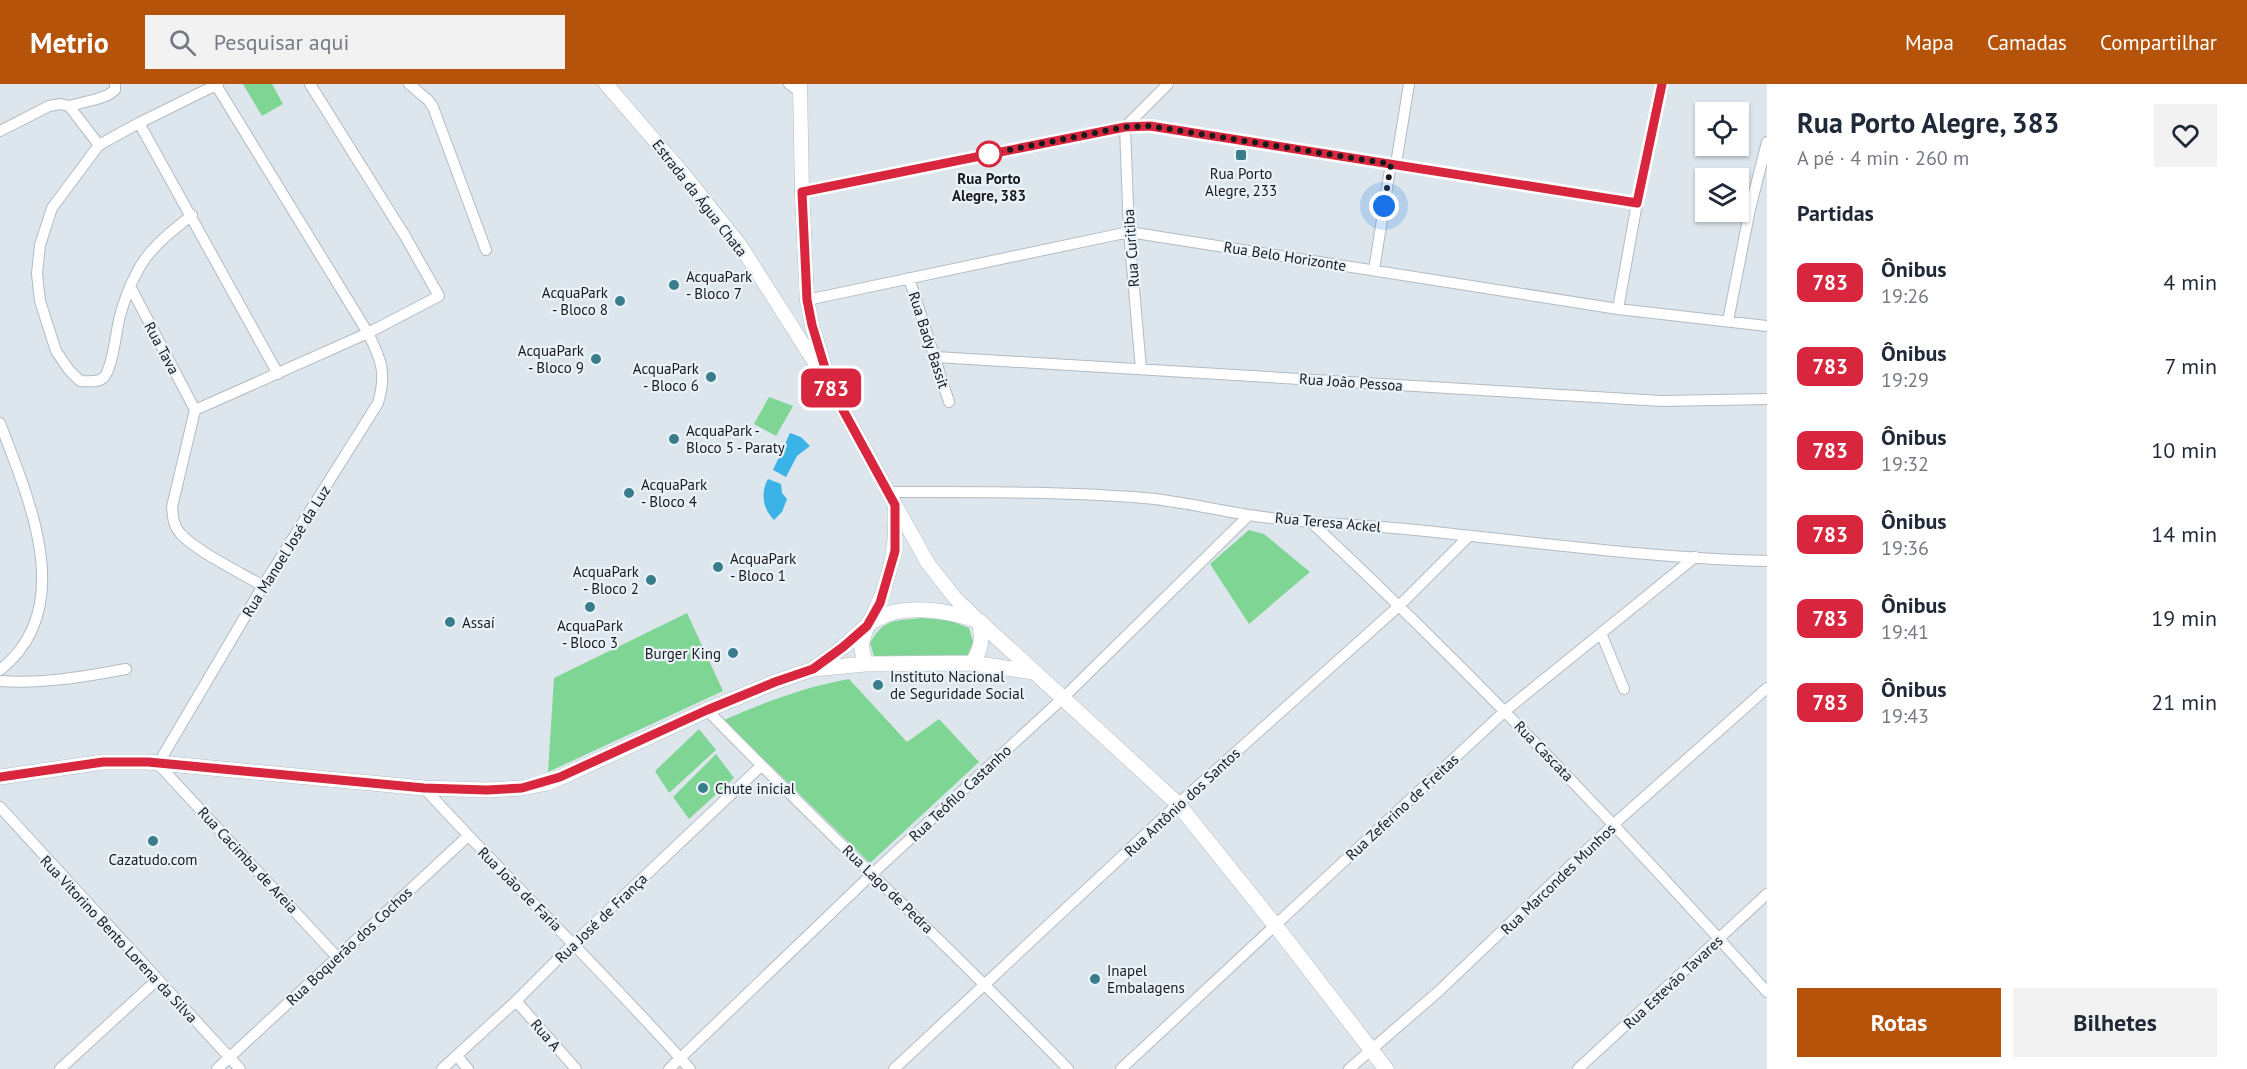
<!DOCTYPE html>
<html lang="pt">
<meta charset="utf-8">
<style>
:root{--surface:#fff;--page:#f2f2f3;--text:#1f2937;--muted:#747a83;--accent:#b45309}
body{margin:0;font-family:"PT Sans",sans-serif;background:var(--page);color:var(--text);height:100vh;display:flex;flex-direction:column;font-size:22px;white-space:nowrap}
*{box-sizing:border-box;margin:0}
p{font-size:20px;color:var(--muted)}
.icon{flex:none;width:33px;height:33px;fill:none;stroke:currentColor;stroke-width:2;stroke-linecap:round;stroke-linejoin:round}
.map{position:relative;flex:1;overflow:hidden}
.panel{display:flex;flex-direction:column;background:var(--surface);width:480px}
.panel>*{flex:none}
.badge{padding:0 12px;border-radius:9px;font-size:21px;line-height:39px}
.tools{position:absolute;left:1695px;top:18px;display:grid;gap:12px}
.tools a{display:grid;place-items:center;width:54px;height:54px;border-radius:0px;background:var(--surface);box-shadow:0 2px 4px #0004;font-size:30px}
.you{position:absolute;width:30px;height:30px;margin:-15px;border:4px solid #fff;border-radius:50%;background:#1a73e8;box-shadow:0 0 0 9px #1a73e833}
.map>.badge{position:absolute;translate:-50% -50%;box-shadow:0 0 0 3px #fff}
h2{padding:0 30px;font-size:22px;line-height:54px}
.round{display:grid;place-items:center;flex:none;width:63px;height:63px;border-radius:0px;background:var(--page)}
.summary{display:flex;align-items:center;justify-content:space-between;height:102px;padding:0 30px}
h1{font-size:28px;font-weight:600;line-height:45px}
.cta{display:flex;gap:12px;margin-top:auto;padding:12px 30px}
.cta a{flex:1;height:69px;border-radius:0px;background:var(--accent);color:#fff;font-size:24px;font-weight:600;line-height:69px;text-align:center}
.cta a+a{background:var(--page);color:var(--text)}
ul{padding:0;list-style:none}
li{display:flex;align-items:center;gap:18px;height:84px;padding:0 30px}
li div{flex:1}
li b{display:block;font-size:22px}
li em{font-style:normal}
li .badge{min-width:66px;font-weight:700;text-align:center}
header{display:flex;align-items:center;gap:36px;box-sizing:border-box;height:84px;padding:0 30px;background:var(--accent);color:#fff}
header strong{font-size:28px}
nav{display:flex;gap:33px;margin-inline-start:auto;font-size:21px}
.search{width:420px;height:54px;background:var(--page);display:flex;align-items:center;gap:15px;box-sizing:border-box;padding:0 21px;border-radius:0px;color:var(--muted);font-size:22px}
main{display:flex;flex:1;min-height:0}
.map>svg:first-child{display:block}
.green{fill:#7fd694}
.water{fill:#3bb3e7}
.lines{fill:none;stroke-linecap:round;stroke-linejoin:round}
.minor-casing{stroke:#b3bbc2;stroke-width:12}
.tertiary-casing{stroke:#b3bbc2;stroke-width:15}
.secondary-casing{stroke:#b3bbc2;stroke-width:16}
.minor{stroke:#fff;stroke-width:10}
.tertiary{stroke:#fff;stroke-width:14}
.secondary{stroke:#fff;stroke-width:15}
.line-casing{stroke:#fff;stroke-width:14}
.line{stroke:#d7263d;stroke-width:9}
.walk{stroke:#181b1d;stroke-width:6;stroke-dasharray:0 10.8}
.stop-dot{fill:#fff;stroke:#d7263d;stroke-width:3}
.poi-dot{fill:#397c8c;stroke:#eaf3fa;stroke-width:2}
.labels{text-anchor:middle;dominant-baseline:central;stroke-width:4.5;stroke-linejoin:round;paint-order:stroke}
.poi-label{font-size:15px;fill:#181b1d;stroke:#eaf3fa;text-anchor:start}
.stop-label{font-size:15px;font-weight:bold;fill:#181b1d;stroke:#eaf3fa}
.street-label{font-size:15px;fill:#181b1d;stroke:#eaf3fa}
</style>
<header>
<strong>Metrio</strong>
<div class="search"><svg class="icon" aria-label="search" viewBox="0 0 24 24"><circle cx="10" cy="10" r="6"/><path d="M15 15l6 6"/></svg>Pesquisar aqui</div>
<nav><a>Mapa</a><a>Camadas</a><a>Compartilhar</a></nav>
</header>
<main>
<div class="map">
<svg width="1767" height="985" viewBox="0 0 1767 985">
<rect width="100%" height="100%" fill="#dde6ec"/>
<!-- green -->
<path class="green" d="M243,0H272L283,20L262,32Z
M769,313L793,322L776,352L754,340Z
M1249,446L1264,450L1310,488L1249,540L1210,480Z
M687,529L723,607L548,688L554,594Z
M922,534L948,536L969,544L973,558L968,571L874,572L870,559C884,534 895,537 922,534Z
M849,595L907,658L939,635L979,678L870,779L724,636C765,618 805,603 849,595Z
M699,645L716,666L669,709L655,687Z
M716,670L734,694L689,735L673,713Z"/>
<!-- water -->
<path class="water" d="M790,349L801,353L810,362L797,372L786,393L773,386Z
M768,395L781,400L782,409L787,415L782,428L774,436C763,425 760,409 768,395Z"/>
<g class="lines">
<!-- minor casing -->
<g class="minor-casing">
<path id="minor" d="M409,0L428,16L433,23L486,166
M789,0L800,8
M216,1L368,249C381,275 387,289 378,319L263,502L158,680L337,873
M69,22L99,61
M139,39L278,290
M1125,43L1129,148L1141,285
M1125,43L1168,0
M0,47L49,22L61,20L69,22L97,15L108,11L115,6V0
M1396,80L1409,0
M802,108L1125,43L1150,42L1637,119
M192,131C172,147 149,164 137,188C130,201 124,217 120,232C116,245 113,286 103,294C97,299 88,297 80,297L69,286L56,267L40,217L37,190L40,161L52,124L99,61L139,39L218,0
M1374,186L1391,79
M909,194L949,318
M130,202L195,326
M807,216L1129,148L1618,225L1767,242
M1618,225L1637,119L1662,0
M1728,237L1750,125L1767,58
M936,273L1662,317L1767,315
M195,326L368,249L439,212L405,152L310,0
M195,326L172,423C173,433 173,441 180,449C194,466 243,490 263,502
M0,339C28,414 79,524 0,586
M889,408C977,408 1067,407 1155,415C1187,419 1217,426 1249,431C1304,440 1360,440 1416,446C1532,458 1650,474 1767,477
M1310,437C1470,587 1621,745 1767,908
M1601,549L1624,605
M0,597C43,600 83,593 126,585
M707,626C825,748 950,863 1068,985
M424,704C511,799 604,888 690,985
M0,723L240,985
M516,917L576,985
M457,972L468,985
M60,985L157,896
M217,985L468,752
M442,985L516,917L574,859L761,682
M669,985L872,790L1064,613L1249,431
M894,985L1178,720L1400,521L1469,452
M1121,985L1505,627L1695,473
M1349,985L1439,907L1614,740L1767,604
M1578,985L1767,810"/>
</g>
<!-- tertiary casing -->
<g class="tertiary-casing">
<path id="tertiary" d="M606,0L686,93L740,161L831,304L927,478L955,514L979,537
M800,0L802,108L807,216L812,241L826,287
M867,542C889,502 897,468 895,423"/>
</g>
<!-- secondary casing -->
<g class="secondary-casing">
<path id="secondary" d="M972,579C982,566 983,553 979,537
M865,580L861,560L867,542
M813,585C823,578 833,571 843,563C854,554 863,543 875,536C904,518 949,527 979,537L1178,720L1275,841L1386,985
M0,693L103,678H148L424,704L487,706L522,704L547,699L573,688L707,626L775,598L813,585L865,580L972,579L1033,588"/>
</g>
<!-- minor -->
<use href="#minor" class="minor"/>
<!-- tertiary -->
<use href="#tertiary" class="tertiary"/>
<!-- secondary -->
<use href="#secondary" class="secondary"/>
</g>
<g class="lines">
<!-- line casing -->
<g class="line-casing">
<path id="line" d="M0,693L103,678H148L424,704L487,706L522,704L560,693L707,626L775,598L813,585L843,563L867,542L880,519L895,467V421L831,304L812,241L807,216L802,108L1125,43L1150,42L1637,119L1662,0"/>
</g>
<!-- line -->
<use href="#line" class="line"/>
<!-- walk -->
<path class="walk" d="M989,70L1125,43L1150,42L1391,80L1384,122"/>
</g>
<!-- markers -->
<circle class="stop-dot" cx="989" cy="70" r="12"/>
<g class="poi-dot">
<rect x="1235" y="65" width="12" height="12" rx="3"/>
<circle cx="674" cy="201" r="6"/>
<circle cx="620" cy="217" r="6"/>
<circle cx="596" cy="275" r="6"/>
<circle cx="711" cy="293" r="6"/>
<circle cx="674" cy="355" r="6"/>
<circle cx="629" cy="409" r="6"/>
<circle cx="718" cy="483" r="6"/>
<circle cx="651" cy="496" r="6"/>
<circle cx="590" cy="523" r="6"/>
<circle cx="450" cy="538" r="6"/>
<circle cx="733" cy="569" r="6"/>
<circle cx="878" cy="601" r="6"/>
<circle cx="703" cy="704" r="6"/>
<circle cx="153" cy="757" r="6"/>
<circle cx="1095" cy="895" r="6"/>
</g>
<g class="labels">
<!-- poi labels -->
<g class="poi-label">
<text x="1241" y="89" text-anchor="middle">Rua Porto<tspan x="1241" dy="17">Alegre, 233</tspan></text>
<text x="686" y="192">AcquaPark<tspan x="686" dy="17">- Bloco 7</tspan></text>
<text x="608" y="208" text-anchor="end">AcquaPark<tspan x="608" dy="17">- Bloco 8</tspan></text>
<text x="584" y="266" text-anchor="end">AcquaPark<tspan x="584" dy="17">- Bloco 9</tspan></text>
<text x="699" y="284" text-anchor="end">AcquaPark<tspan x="699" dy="17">- Bloco 6</tspan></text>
<text x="686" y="346">AcquaPark -<tspan x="686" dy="17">Bloco 5 - Paraty</tspan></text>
<text x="641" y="400">AcquaPark<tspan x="641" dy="17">- Bloco 4</tspan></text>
<text x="730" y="474">AcquaPark<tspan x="730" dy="17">- Bloco 1</tspan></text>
<text x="639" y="487" text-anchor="end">AcquaPark<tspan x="639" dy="17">- Bloco 2</tspan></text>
<text x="462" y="538">Assaí</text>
<text x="590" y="541" text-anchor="middle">AcquaPark<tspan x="590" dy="17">- Bloco 3</tspan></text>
<text x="721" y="569" text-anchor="end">Burger King</text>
<text x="890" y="592">Instituto Nacional<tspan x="890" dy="17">de Seguridade Social</tspan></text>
<text x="715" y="704">Chute inicial</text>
<text x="153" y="775" text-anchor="middle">Cazatudo.com</text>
<text x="1107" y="886">Inapel<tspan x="1107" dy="17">Embalagens</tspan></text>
</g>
<!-- stop labels -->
<g class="stop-label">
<text x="989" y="94">Rua Porto<tspan x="989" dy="17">Alegre, 383</tspan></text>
</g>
<!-- street labels -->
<g class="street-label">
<text transform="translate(700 114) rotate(52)">Estrada da Água Chata</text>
<text transform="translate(1131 164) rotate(-94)">Rua Curitiba</text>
<text transform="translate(1285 172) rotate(9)">Rua Belo Horizonte</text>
<text transform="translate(929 256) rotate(72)">Rua Bady Bassit</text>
<text transform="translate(162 264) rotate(62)">Rua Tava</text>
<text transform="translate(1351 298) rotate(4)">Rua João Pessoa</text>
<text transform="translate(1328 438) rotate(5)">Rua Teresa Ackel</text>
<text transform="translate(286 467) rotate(-58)">Rua Manoel José da Luz</text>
<text transform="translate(1544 667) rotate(46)">Rua Cascata</text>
<text transform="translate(960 709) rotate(-43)">Rua Teófilo Castanho</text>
<text transform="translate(1182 718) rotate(-43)">Rua Antônio dos Santos</text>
<text transform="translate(1402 723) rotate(-43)">Rua Zeferino de Freitas</text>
<text transform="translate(248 776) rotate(47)">Rua Cacimba de Areia</text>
<text transform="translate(1558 795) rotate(-44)">Rua Marcondes Munhos</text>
<text transform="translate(520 805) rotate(45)">Rua João de Faria</text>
<text transform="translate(888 805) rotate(44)">Rua Lago de Pedra</text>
<text transform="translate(601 834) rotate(-44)">Rua José de França</text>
<text transform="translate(119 855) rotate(47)">Rua Vitorino Bento Lorena da Silva</text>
<text transform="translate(349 862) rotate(-43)">Rua Boquerão dos Cochos</text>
<text transform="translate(1673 898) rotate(-43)">Rua Estevão Tavares</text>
<text transform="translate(546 951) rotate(49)">Rua A</text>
</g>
</g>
</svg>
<div class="tools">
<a><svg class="icon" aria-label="locate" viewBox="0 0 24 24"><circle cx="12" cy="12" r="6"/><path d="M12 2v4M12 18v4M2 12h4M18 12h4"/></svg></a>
<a><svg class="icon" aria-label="layers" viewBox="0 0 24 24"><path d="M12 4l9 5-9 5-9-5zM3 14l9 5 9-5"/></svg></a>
</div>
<div class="you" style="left:1384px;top:122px"></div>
<b class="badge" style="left:831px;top:304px;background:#d7263d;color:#fff">783</b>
</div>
<section class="panel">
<div class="summary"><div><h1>Rua Porto Alegre, 383</h1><p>A pé · 4 min · 260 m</p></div><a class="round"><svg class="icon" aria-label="heart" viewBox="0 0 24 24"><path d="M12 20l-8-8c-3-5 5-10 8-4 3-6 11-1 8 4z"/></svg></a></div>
<h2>Partidas</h2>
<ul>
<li><span class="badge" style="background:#d7263d;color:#fff">783</span><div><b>Ônibus</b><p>19:26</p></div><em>4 min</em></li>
<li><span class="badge" style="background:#d7263d;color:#fff">783</span><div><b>Ônibus</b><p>19:29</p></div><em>7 min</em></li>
<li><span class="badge" style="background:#d7263d;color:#fff">783</span><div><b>Ônibus</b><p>19:32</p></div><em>10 min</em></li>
<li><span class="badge" style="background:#d7263d;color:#fff">783</span><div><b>Ônibus</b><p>19:36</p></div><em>14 min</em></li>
<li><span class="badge" style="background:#d7263d;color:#fff">783</span><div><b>Ônibus</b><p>19:41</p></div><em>19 min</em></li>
<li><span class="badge" style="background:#d7263d;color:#fff">783</span><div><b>Ônibus</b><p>19:43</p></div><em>21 min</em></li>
</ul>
<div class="cta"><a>Rotas</a><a>Bilhetes</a></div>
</section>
</main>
